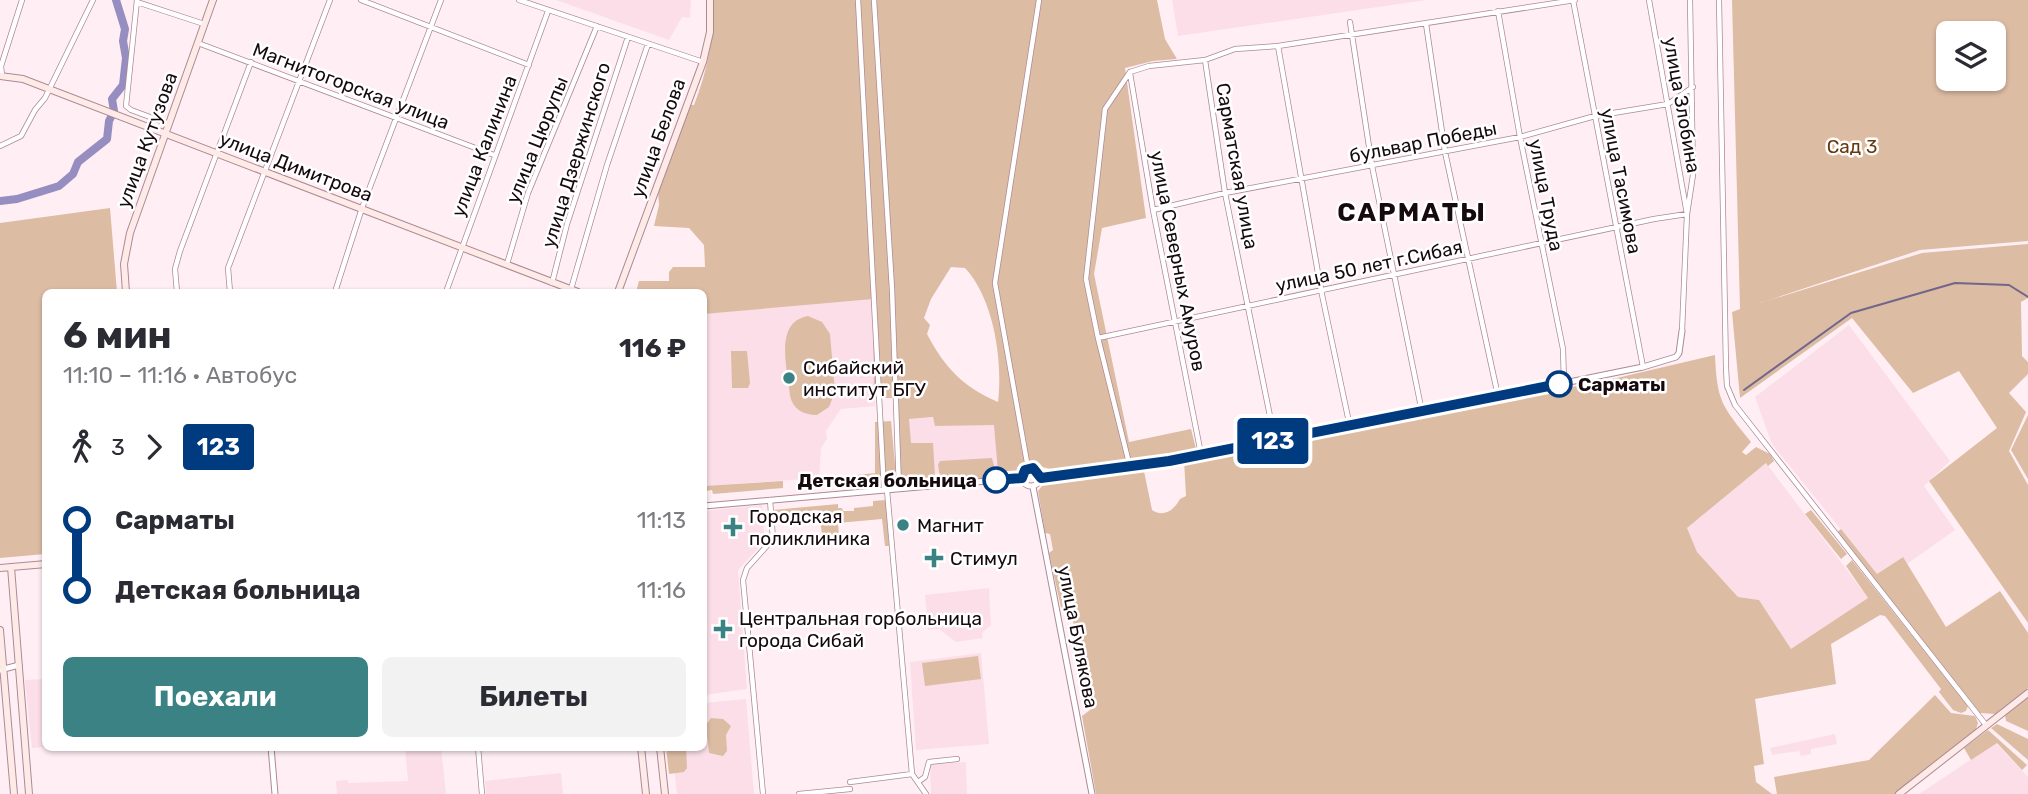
<!DOCTYPE html>
<html lang="ru">
<meta charset="utf-8">
<style>
:root{--surface:#fff;--page:#f2f2f3;--text:#2b2b33;--muted:#7c7c81;--accent:#3a8283}
body{margin:0;font-family:Rubik,sans-serif;background:var(--page);color:var(--text);height:100vh;display:flex;flex-direction:column;font-size:26px;white-space:nowrap}
*{box-sizing:border-box;margin:0}
p{font-size:23px;color:var(--muted)}
.icon{flex:none;width:38px;height:38px;fill:none;stroke:currentColor;stroke-width:2;stroke-linecap:round;stroke-linejoin:round}
.map{position:relative;flex:1;overflow:hidden}
.panel{position:absolute;left:42px;top:289px;width:665px;height:462px;display:flex;flex-direction:column;background:var(--surface);border-radius:10px;box-shadow:0 2px 5px #0004}
.panel>*{flex:none}
.badge{padding:0 14px;border-radius:5px;font-size:24px;line-height:46px}
.tools{position:absolute;left:1936px;top:21px;display:grid;gap:14px}
.tools a{display:grid;place-items:center;width:70px;height:70px;border-radius:10px;background:var(--surface);box-shadow:0 2px 5px #0004;font-size:35px}
.map>.badge{position:absolute;translate:-50% -50%;box-shadow:0 0 0 4px #fff}
.legs{display:flex;align-items:center;gap:10px;height:77px;padding:0 21px;font-size:23px}
.legs p{margin-inline-start:auto}
.headline{display:flex;align-items:center;justify-content:space-between;height:119px;padding:0 21px}
h1{font-size:38px;font-weight:700;line-height:52px}
.primary-button{display:flex;gap:14px;margin-top:auto;padding:14px 21px}
.primary-button a{flex:1;height:80px;border-radius:10px;background:var(--accent);color:#fff;font-size:28px;font-weight:700;line-height:80px;text-align:center}
.primary-button a+a{background:var(--page);color:var(--text)}
ul{padding:0 21px;list-style:none}
li{display:flex;align-items:center;gap:24px;height:70px;font-size:26px}
li i{display:grid;place-items:center;width:10px;height:100%;margin:0 9px;background:currentColor}
li i::after{content:'';width:18px;height:18px;margin:-9px;border:5px solid;border-radius:50%;background:var(--surface)}
li p{margin-inline-start:auto}
li:first-child i{background:linear-gradient(#0000 50%,currentColor 0)}
li:last-child i{background:linear-gradient(currentColor 50%,#0000 0)}
.map>svg:first-child{display:block}
.built{fill:#fbdee8}
.green{fill:#ddbca4;fill-rule:evenodd}
.lines{fill:none;stroke-linecap:round;stroke-linejoin:round}
.stream{stroke:#70668c;stroke-width:2}
.river{stroke:#968dc1;stroke-width:8}
.minor-casing{stroke:#ad8996;stroke-width:6}
.tertiary-casing{stroke:#ad8996;stroke-width:7}
.secondary-casing{stroke:#ad8996;stroke-width:8}
.minor{stroke:#fff;stroke-width:4.5}
.tertiary{stroke:#fff;stroke-width:5}
.secondary{stroke:#feebe8;stroke-width:6}
.line-1-casing{stroke:#fff;stroke-width:16}
.line-1{stroke:#003b80;stroke-width:10}
.poi-dot{fill:#3a8283;stroke:#fff;stroke-width:2.5}
.stop-1-dot{fill:#fff;stroke:#003b80;stroke-width:3.5}
.labels{text-anchor:middle;dominant-baseline:central;stroke-width:5;stroke-linejoin:round;paint-order:stroke}
.street-label{font-size:19px;fill:#160a0f;stroke:#fff}
.park-label{font-size:19px;fill:#67390d;stroke:#fff}
.poi-label{font-size:19px;fill:#160a0f;stroke:#fff;text-anchor:start}
.stop-label{font-size:19px;font-weight:bold;fill:#160a0f;stroke:#fff;text-anchor:start}
.district-label{font-size:26px;font-weight:bold;letter-spacing:2px;fill:#160a0f;stroke:#fff}
</style>
<div class="map">
<svg width="2028" height="794" viewBox="0 0 2028 794">
<rect width="100%" height="100%" fill="#ffeff4"/>
<!-- built -->
<path class="built" d="M556,0H691L690,18L682,17L669,40Z
M1172,0H1426L1178,36Z
M873,298L875,406L841,409L826,431L827,439L821,448L819,478L704,486V314Z
M1849,325L1950,461L1924,486L1955,530L1907,564L1902,557L1877,574L1772,444L1755,397Z
M1001,412L1017,466L901,477L897,420Z
M1766,463L1868,598L1791,650L1759,600L1738,597L1697,552L1687,528Z
M762,505L765,541L738,570L747,689L704,695V511Z
M989,588L991,625L982,633L983,638L956,642L939,629L928,630L925,595Z
M981,653L989,744L916,750L910,662Z
M44,675L45,747L32,748L25,680L44,679Z
M746,699L754,794H677L672,747H704V703Z
M1835,734L1837,744L1811,749V754L1801,756L1799,751L1772,755L1770,748Z
M1996,743L2028,777V794H1919Z
M405,747H441L446,794H337L336,781L348,780V783L408,781Z
M966,762L967,794H931L930,764Z
M561,773L563,794H486L485,781Z"/>
<!-- green -->
<path class="green" d="M714,0H1157L1165,39L1177,59L1153,61L1125,68L1146,218L1102,228L1094,274L1129,442L1191,429L1196,449L1061,472L1039,466L1026,465L1017,475L1004,476L998,472L994,425L935,426L933,417L909,419L911,443H933L935,477L930,483L900,485L893,398H874L873,299L704,314V292H636L639,281H669V272L673,267H705L704,245L689,228L654,226L659,205L658,191L690,105H694C707,72 714,38 714,0ZM951,267L965,268C994,299 1003,361 998,402C962,386 945,368 927,334L930,325L924,318L931,299Z
M1732,0H2028V241L1920,250L1760,303L1922,253L2028,244V298L2021,302L2022,356L2028,362V374L2009,393L2026,412L2009,451L2028,485V623L1929,481L1997,428L1959,371L1913,393L1852,318L1740,398L1732,312L1740,309ZM1948,33H1993V79H1948Z
M110,208L117,292H46L45,554L0,558V223Z
M808,316L822,322L830,334L835,392L829,407L817,415C803,415 793,409 790,396C788,370 773,322 808,316Z
M731,351H747L750,383L748,388H732Z
M1715,355C1717,402 1722,406 1751,442L1742,452L1746,455L1756,447L1770,454L1774,461L1768,466L1766,463L1687,528L1697,552L1738,597L1759,600L1791,649L1868,598L1846,566L1852,560L1968,706L1966,711L1961,713L1953,710L1939,692L1941,689L1885,616L1880,615L1831,644L1836,684L1755,699L1764,764L1754,766L1756,782L1772,794H1096L1082,716L1090,710L1071,611L1062,612L1049,553L1053,550L1050,534L1045,533L1038,491L1042,486L1053,481L1141,469L1144,471L1152,510C1164,518 1174,510 1180,499L1186,496L1184,460L1604,381Z
M2028,415V479L2011,450Z
M891,421L897,485L854,489L853,485L826,487L828,478L875,473V422Z
M992,458L995,470L988,472L987,478L948,481L947,476L940,477L938,465L940,461Z
M783,481V488L713,494L712,490L706,491L704,495V486Z
M886,500L889,546H885L882,519L838,523L839,537L823,539L818,510L773,515V510L838,504V508H842L843,511H854V508L873,506V501Z
M1811,510L1847,554L1841,559L1805,514Z
M1841,529L1877,574L1903,557L1946,627L2000,591L2028,633V688L1995,714L1980,713L1837,532Z
M978,656L981,679L925,686L922,663Z
M1935,695L1951,713L1975,716L1978,723L1976,729L1895,794H1777L1774,777L1869,760Z
M2028,696V731L2006,721L2005,715Z
M711,718L723,719L731,726L726,735L727,751L723,756L709,753L706,725Z
M1997,724L2028,739V760L1991,728Z
M1988,730L2027,765L2022,770L1997,743L1971,760L1964,748Z
M666,747H686L687,768L684,772L669,774Z"/>
<g class="lines">
<!-- stream -->
<path class="stream" d="M1744,390L1851,313L1955,283L2009,285L2028,297"/>
<!-- river -->
<path class="river" d="M0,201L17,199L59,186L73,174L78,162L107,139L109,121L114,111L112,99L123,85L126,58L123,41L125,29L116,0"/>
<!-- minor casing -->
<g class="minor-casing">
<path id="minor" d="M137,0L126,106L131,110L169,124
M361,0L529,65
M519,0L703,62
M858,0L884,490
M874,0L892,289L899,489
M1573,0L1643,367
M1719,0L1726,368L1727,386L1735,405L1986,725
M137,2L204,24
M1498,11L1520,137L1563,349L1564,383
M1350,22L1372,166L1422,412
M1426,24L1445,152L1498,396
M198,43L494,155
M1278,46L1321,290L1350,427
M1205,60L1225,193L1275,441
M1130,72L1149,66L1205,60L1235,49L1278,46L1575,0
M1130,72L1105,109L1086,279L1098,338L1130,467
M1130,73L1153,210L1201,454
M2,76L1,66L22,0
M0,146L21,136L35,110L45,98L93,0
M1153,210L1225,193L1520,137L1595,116L1668,104L1693,87
M507,264L528,193L597,26
M552,283L567,224L628,37
M571,289L607,165L648,44
M177,292L175,269L180,251L251,62
M230,292L228,268L330,0
M335,292L362,208L441,0
M446,292L548,11
M1682,331L1687,214L1693,175L1690,0
M1098,338L1654,219L1687,214L1649,0
M1028,468L995,283L1039,0
M887,490L912,774L926,794
M478,747L482,794
M850,782L912,774
M918,782L925,777L929,762L957,759
M763,794L743,580L747,568L773,539L770,500
M799,794L850,789"/>
</g>
<!-- tertiary casing -->
<g class="tertiary-casing">
<path id="tertiary" d="M1022 477a9 9 0 1 1 18 0a9 9 0 1 1-18 0Z
M1041,478C1244,454 1443,407 1643,367L1676,357L1679,353L1682,331
M1033,487L1092,794
M704,506L1022,478
M0,670L19,665
M271,747L275,794"/>
</g>
<!-- secondary casing -->
<g class="secondary-casing">
<path id="secondary" d="M0,76L23,79L578,292
M126,292L124,264L130,233L213,0
M618,292L703,62L710,32V0
M11,567L29,794
M0,568L46,564
M0,630L14,794
M641,747L646,794
M660,747L665,794
M1899,794L2028,693"/>
</g>
<!-- minor -->
<use href="#minor" class="minor"/>
<!-- tertiary -->
<use href="#tertiary" class="tertiary"/>
<!-- secondary -->
<use href="#secondary" class="secondary"/>
</g>
<g class="lines">
<!-- line-1 casing -->
<g class="line-1-casing">
<path id="line-1" d="M996,480L1022,478L1025,470L1033,468L1041,478L1169,461L1559,384"/>
</g>
<!-- line-1 -->
<use href="#line-1" class="line-1"/>
</g>
<!-- markers -->
<g class="poi-dot">
<circle cx="789" cy="378" r="7"/>
<circle cx="903" cy="525" r="7"/>
<path d="M729.5 516.5h7v7h7v7h-7v7h-7v-7h-7v-7h7z"/>
<path d="M930.5 547.5h7v7h7v7h-7v7h-7v-7h-7v-7h7z"/>
<path d="M719.5 618.5h7v7h7v7h-7v7h-7v-7h-7v-7h7z"/>
</g>
<g class="stop-1-dot">
<circle cx="1559" cy="384" r="12"/>
<circle cx="996" cy="480" r="12"/>
</g>
<g class="labels">
<!-- street labels -->
<g class="street-label">
<text transform="translate(351 86) rotate(21)">Магнитогорская улица</text>
<text transform="translate(1682 105) rotate(80)">улица Злобина</text>
<text transform="translate(658 138) rotate(-70)">улица Белова</text>
<text transform="translate(147 140) rotate(-70)">улица Кутузова</text>
<text transform="translate(537 140) rotate(-68)">улица Цюрупы</text>
<text transform="translate(1423 142) rotate(-11)">бульвар Победы</text>
<text transform="translate(484 146) rotate(-69)">улица Калинина</text>
<text transform="translate(576 155) rotate(-73)">улица Дзержинского</text>
<text transform="translate(1237 166) rotate(80)">Сарматская улица</text>
<text transform="translate(296 167) rotate(21)">улица Димитрова</text>
<text transform="translate(1621 181) rotate(79)">улица Тасимова</text>
<text transform="translate(1546 195) rotate(79)">улица Труда</text>
<text transform="translate(1178 261) rotate(79)">улица Северных Амуров</text>
<text transform="translate(1369 266) rotate(-12)">улица 50 лет г.Сибая</text>
<text transform="translate(1078 637) rotate(79)">улица Булякова</text>
</g>
<!-- park labels -->
<g class="park-label">
<text x="1852" y="146">Сад 3</text>
</g>
<!-- poi labels -->
<g class="poi-label">
<text x="803" y="367">Сибайский<tspan x="803" dy="22">институт БГУ</tspan></text>
<text x="749" y="516">Городская<tspan x="749" dy="22">поликлиника</tspan></text>
<text x="917" y="525">Магнит</text>
<text x="950" y="558">Стимул</text>
<text x="739" y="618">Центральная горбольница<tspan x="739" dy="22">города Сибай</tspan></text>
</g>
<!-- stop labels -->
<g class="stop-label">
<text x="1578" y="384">Сарматы</text>
<text x="977" y="480" text-anchor="end">Детская больница</text>
</g>
<!-- district labels -->
<g class="district-label">
<text x="1412" y="212">САРМАТЫ</text>
</g>
</g>
</svg>
<div class="tools">
<a><svg class="icon" aria-label="layers" viewBox="0 0 24 24"><path d="M12 4l9 5-9 5-9-5zM3 14l9 5 9-5"/></svg></a>
</div>
<b class="badge" style="left:1273px;top:441px;background:#003b80;color:#fff">123</b>
<section class="panel">
<div class="headline"><div><h1>6 мин</h1><p>11:10 – 11:16 · Автобус</p></div><b>116 ₽</b></div>
<div class="legs"><svg class="icon" aria-label="walk" viewBox="0 0 24 24"><circle cx="13" cy="4" r="2"/><path d="M13 8l-2 6 4 7M11 14l-3 7M7 12l3-4h3l4 4"/></svg>3<svg class="icon" aria-label="forward" viewBox="0 0 24 24"><path d="M9 5l7 7-7 7"/></svg><b class="badge" style="background:#003b80;color:#fff">123</b></div>
<ul>
<li><i style="color:#003b80"></i><b>Сарматы</b><p>11:13</p></li>
<li><i style="color:#003b80"></i><b>Детская больница</b><p>11:16</p></li>
</ul>
<div class="primary-button"><a>Поехали</a><a>Билеты</a></div>
</section>
</div>
